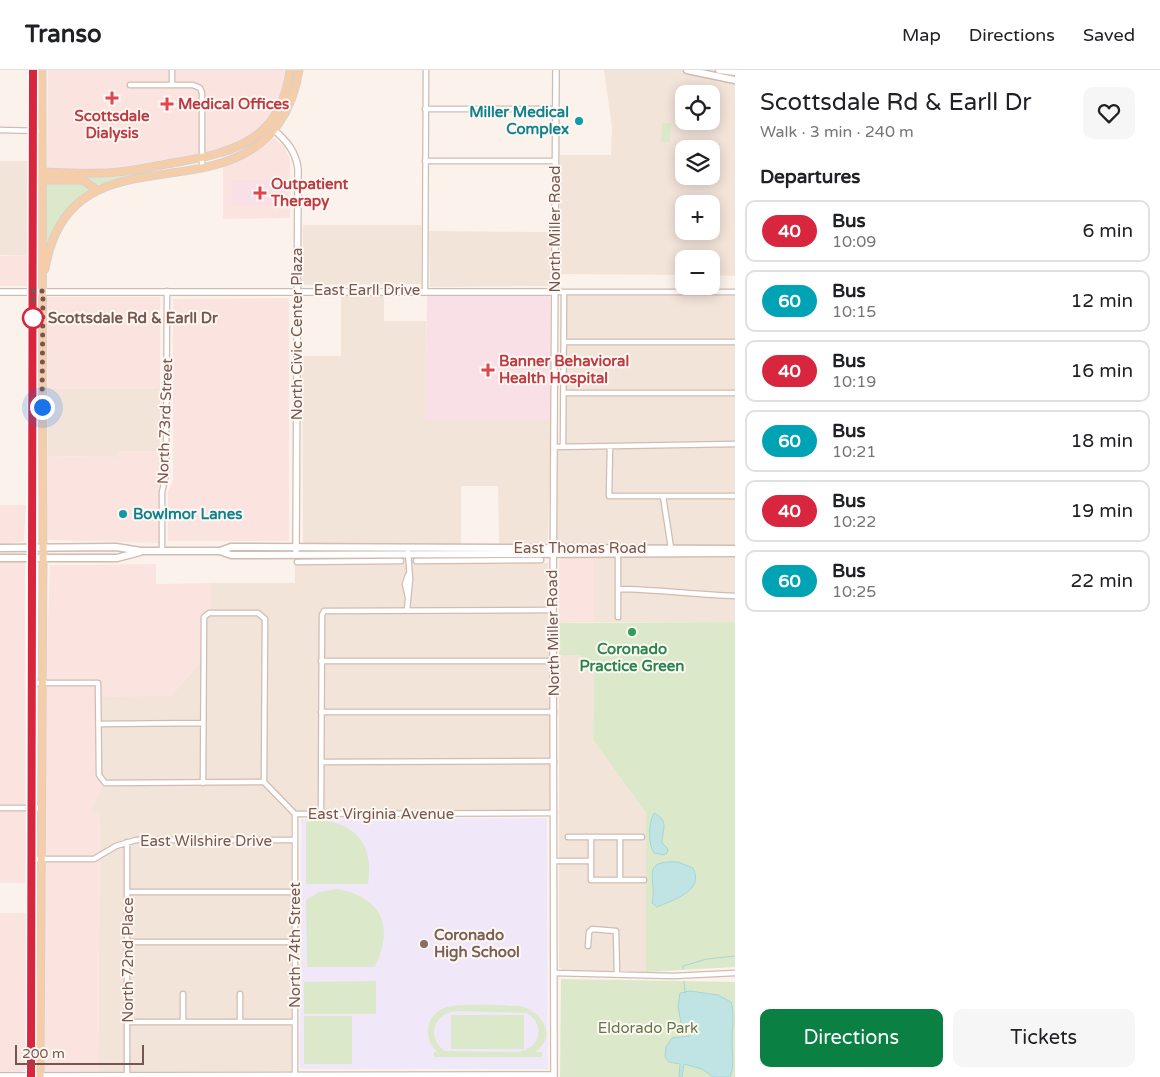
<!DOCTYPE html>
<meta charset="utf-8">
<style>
:root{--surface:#fff;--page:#f6f6f6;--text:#202124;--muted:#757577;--line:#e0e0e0;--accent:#0b8043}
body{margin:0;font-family:"Varela Round",sans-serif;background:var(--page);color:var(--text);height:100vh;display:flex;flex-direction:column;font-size:19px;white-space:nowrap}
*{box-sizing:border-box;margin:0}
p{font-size:16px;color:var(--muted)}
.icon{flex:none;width:28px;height:28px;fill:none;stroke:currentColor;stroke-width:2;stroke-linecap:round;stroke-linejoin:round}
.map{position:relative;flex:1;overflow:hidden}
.side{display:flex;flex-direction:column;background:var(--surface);width:425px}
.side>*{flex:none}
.badge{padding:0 10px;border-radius:16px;font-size:18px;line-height:32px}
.buttons{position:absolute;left:675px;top:15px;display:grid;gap:10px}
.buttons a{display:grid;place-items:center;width:45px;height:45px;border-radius:10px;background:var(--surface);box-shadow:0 2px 12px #0003;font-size:25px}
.scale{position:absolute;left:15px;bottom:12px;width:129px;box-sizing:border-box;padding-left:5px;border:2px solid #75574f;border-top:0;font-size:14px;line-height:18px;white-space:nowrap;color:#75574f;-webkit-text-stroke:4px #fef7f2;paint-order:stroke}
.you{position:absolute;width:25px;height:25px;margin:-12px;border:4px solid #fff;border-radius:50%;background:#1a73e8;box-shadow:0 0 0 8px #1a73e833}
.map>.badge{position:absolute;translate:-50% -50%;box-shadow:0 0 0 2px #fff}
h2{padding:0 25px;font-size:19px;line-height:45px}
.round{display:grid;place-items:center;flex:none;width:52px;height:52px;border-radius:10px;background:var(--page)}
.overview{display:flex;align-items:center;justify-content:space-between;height:85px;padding:0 25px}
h1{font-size:24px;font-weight:600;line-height:38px}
.cta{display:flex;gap:10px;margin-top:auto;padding:10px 25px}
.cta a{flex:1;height:58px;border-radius:10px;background:var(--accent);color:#fff;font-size:20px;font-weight:600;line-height:58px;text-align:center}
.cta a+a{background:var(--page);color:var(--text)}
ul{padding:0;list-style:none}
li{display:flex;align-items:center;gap:15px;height:62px;margin:0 10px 8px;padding:0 15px;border:2px solid var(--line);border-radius:10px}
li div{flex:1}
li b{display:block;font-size:19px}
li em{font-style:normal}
li .badge{min-width:55px;font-weight:700;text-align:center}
header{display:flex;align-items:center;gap:30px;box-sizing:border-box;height:70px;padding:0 25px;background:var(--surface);border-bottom:1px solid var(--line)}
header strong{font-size:24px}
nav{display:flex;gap:28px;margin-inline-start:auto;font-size:18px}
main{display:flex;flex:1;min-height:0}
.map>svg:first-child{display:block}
.residential{fill:#f3e4da;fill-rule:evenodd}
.commercial{fill:#fbe4e0}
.education{fill:#f0e8f8}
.medical{fill:#f9dfe6}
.green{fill:#dbe9ca;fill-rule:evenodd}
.water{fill:#c0e4e4;stroke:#a7d5d5}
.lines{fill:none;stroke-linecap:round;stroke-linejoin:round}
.stream{stroke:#a7d5d5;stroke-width:1}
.minor-casing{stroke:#cfbcb3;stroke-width:7}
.tertiary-casing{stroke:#cfbcb3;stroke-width:8}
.secondary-casing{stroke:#d2bbb1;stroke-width:9}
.primary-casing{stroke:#d8d0ce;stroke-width:9}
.minor{stroke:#fff;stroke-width:4.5}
.tertiary{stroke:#fff;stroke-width:5.5}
.secondary{stroke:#fff;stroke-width:6}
.primary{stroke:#f5cea9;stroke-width:7}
.line-casing{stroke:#fff;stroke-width:11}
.line{stroke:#d7263d;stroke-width:8}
.walk{stroke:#75574f;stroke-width:5;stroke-dasharray:0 9}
.health-dot{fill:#e0444e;stroke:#fef7f2;stroke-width:2}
.culture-dot{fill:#0f9aa8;stroke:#fef7f2;stroke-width:2}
.stop-dot{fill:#fff;stroke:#d7263d;stroke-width:2.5}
.leisure-dot{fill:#2e9e5b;stroke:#fef7f2;stroke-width:2}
.education-dot{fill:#8d6e63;stroke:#fef7f2;stroke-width:2}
.labels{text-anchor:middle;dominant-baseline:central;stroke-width:4;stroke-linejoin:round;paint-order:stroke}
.health-label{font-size:15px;font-weight:bold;fill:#be3a42;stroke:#fef7f2;text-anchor:start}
.culture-label{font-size:15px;font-weight:bold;fill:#0d838f;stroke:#fef7f2;text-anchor:end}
.street-label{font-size:15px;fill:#75574f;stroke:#fef7f2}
.stop-label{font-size:15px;font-weight:bold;fill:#75574f;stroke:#fef7f2;text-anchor:start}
.leisure-label{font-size:15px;font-weight:bold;fill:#27864d;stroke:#fef7f2}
.education-label{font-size:15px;font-weight:bold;fill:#785e54;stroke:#fef7f2;text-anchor:start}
.park-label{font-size:15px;fill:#5e7a48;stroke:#fef7f2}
</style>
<header>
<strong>Transo</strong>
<nav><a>Map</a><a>Directions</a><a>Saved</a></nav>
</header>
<main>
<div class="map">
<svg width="735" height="1007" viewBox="0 0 735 1007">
<rect width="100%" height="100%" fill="#fbf3eb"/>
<!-- residential -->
<path class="residential" d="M604,0H679L735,12V206L711,205V189H684V205L560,204V85H611L612,57ZM684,24H711V51H684ZM684,79H711V106H684ZM684,134H711V161H684Z
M0,91H30L29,185H0Z
M303,155H421V214L302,215L300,212L303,208Z
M429,161L551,162L550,216L430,217Z
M341,225H384V251H426V350H551L548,470L546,473L499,474L498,416H461V474L308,475L303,473L302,286H341Z
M567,225H735V475H557V379H566Z
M48,319H160V381H117V387L48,386Z
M594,488H735V552H594Z
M548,493L551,740L291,742V1001L98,1002L100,743H90L102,716V627L199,595L203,541H211V513H295V494Z
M559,585H582L594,595L593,670L646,743V902L563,900L559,897Z"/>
<!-- commercial -->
<path class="commercial" d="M48,0H285L284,12L275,37L260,57L284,76L290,89V148L223,149V80L103,100H47Z
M27,185V216H0V186Z
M47,227H160V319H48Z
M289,228V471H168V422L173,410V229Z
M117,381H160L159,473L48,470V386L117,387Z
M0,435H26L24,471L0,475Z
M563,487L594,488V552L559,553V491Z
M0,492H25V813H0Z
M156,494V514L211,513V541H203L199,595L171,626L102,627V716L91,742L100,743L98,1002H44L46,608L50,495Z
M0,843H26L27,997L22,1002H0Z"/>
<!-- education -->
<path class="education" d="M547,748L548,999H300L301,749Z"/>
<!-- medical -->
<path class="medical" d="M232,110H288V135H232Z
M427,225H546L550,227L551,350H425Z"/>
<!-- green -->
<path class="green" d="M662,53H671L670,72H661Z
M190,93L192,94C124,106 77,107 46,178L45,115L48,104L90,105L93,108L117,107Z
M735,552V897L646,902V743L593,670L594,595H582L581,585H559V553Z
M321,750C358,754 374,777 368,814H306V752Z
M337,819C383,827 394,857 375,897H307L306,830L319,822Z
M561,909L735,912V1007H560Z
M376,911V944H304V912Z
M521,936C542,942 558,966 535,982H542V987H434V982H437C430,975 427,967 428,957C430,949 435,942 442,939C456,932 503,936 521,936ZM455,941L527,943C546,955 540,979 518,982L445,981C426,968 433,944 455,941Z
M451,945H524V979H451Z
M304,946H352V994H304Z"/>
<!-- water -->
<path class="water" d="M654,743C670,751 662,760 662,773L668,779L667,783L664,785L654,783C648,774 648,753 654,743Z
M678,792L693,798C705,821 673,830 657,837L652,833C658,809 638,790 678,792Z
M690,921L718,925L731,932C735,945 732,958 732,972C732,985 735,994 730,1007H713L702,999L684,994L682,1007H679L680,994L669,992L665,987L666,977L672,968L690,966L692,959L681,953L678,936L680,923Z"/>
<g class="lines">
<!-- stream -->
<path class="stream" d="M683,899V896L707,889L735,886
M684,911L685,923"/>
<!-- minor casing -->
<g class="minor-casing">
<path id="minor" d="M130,15H193L200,18L202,23V97
M172,15V0
M425,39H556
M0,60L42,61
M425,91H555
M425,221L426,0
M555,222H735
M564,272H735
M564,323H735
M610,376L609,426H735
M554,377L735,374
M563,377L564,222
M663,426L671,478
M162,481V422L166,405L167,221
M618,485V547
M416,491L541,490
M297,492L401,491
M618,519C657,519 696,525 735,526
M408,527L405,514L408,505
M407,540L410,509L408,482
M321,591H553
M31,613H98L99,705L105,713L264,712L295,744L554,743
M321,642H554
M99,654L203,653
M321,692L554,691
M203,713L204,547L209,543H258L265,549L264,712
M0,738H41
M321,743L322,545L324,541L553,540
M568,767H642
M31,789H94L116,776L136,770H295
M554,791H591V810H644
M591,791V767
M620,810V768
M128,822H295
M128,872H295
M588,876L589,862L592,859L616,861L617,903
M555,903L673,906L735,903
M240,924V952
M127,952H295
M183,952V924
M127,1007V772
M295,1007V744"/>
</g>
<!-- tertiary casing -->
<g class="tertiary-casing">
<path id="tertiary" d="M274,60C287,71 296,82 298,99L296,480
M0,222H555
M0,1006L554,1005
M554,1007L553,540L556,0"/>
</g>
<!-- secondary casing -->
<g class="secondary-casing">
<path id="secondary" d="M687,0L735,10
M719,0L735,2
M0,478L116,477L141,481H220L231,477L735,479
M220,481L231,485L735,483
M0,488H117L140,482"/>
</g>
<!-- primary casing -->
<g class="primary-casing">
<path id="primary" d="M39,102C65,102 93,105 119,102C137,100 155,96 172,93C233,83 281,71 290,0
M38,110H83L97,120
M45,199C69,58 217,142 279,53C290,37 296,19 299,0
M31,1007L33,0
M40,1007L43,488L42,0"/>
</g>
<!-- minor -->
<use href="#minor" class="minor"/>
<!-- tertiary -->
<use href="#tertiary" class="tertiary"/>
<!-- secondary -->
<use href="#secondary" class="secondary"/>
<!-- primary -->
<use href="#primary" class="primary"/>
</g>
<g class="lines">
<!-- line casing -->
<g class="line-casing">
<path id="line" d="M31,1007L33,0"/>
</g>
<!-- line -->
<use href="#line" class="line"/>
<!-- walk -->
<path class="walk" d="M33,248V221H43L42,337"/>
</g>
<!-- markers -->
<g class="health-dot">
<path d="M109.5 20.5h5v5h5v5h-5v5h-5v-5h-5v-5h5z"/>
<path d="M164.5 26.5h5v5h5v5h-5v5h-5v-5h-5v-5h5z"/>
<path d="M257.5 115.5h5v5h5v5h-5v5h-5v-5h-5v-5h5z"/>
<path d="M485.5 292.5h5v5h5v5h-5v5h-5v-5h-5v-5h5z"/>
</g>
<g class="culture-dot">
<circle cx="579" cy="51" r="5"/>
<circle cx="123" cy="444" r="5"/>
</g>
<circle class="stop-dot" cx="33" cy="248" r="10"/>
<circle class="leisure-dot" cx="632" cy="562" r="5"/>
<circle class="education-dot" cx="424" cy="874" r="5"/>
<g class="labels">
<!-- health labels -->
<g class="health-label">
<text x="178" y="34">Medical Offices</text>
<text x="112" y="46" text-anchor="middle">Scottsdale<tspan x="112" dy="17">Dialysis</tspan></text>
<text x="271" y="114">Outpatient<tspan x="271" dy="17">Therapy</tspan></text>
<text x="499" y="291">Banner Behavioral<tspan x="499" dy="17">Health Hospital</tspan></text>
</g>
<!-- culture labels -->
<g class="culture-label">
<text x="569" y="42">Miller Medical<tspan x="569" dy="17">Complex</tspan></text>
<text x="133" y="444" text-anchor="start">Bowlmor Lanes</text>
</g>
<!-- street labels -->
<g class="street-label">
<text transform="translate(555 159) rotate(-90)">North Miller Road</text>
<text x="367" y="220">East Earll Drive</text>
<text transform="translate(297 264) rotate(-90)">North Civic Center Plaza</text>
<text transform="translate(165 351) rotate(-88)">North 73rd Street</text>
<text x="580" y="478">East Thomas Road</text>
<text transform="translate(553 563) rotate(-91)">North Miller Road</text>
<text x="381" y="744">East Virginia Avenue</text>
<text x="206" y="771">East Wilshire Drive</text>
<text transform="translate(295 875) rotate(-90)">North 74th Street</text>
<text transform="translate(128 890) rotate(-90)">North 72nd Place</text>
</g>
<!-- stop labels -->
<g class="stop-label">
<text x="48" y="248">Scottsdale Rd &amp; Earll Dr</text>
</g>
<!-- leisure labels -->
<g class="leisure-label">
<text x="632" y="579">Coronado<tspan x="632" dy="17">Practice Green</tspan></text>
</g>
<!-- education labels -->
<g class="education-label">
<text x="434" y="865">Coronado<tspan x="434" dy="17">High School</tspan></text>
</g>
<!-- park labels -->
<g class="park-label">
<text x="648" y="958">Eldorado Park</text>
</g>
</g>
</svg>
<div class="buttons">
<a><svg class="icon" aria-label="locate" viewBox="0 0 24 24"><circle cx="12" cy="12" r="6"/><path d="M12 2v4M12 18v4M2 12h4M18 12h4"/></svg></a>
<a><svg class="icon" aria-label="layers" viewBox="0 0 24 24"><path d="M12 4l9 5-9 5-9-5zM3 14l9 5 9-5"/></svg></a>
<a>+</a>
<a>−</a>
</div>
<div class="scale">200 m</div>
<div class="you" style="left:42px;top:337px"></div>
</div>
<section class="side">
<div class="overview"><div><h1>Scottsdale Rd &amp; Earll Dr</h1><p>Walk · 3 min · 240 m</p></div><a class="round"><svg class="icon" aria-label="heart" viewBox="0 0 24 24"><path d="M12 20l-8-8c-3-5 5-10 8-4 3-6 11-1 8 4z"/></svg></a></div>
<h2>Departures</h2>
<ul>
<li><span class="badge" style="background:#d7263d;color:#fff">40</span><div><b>Bus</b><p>10:09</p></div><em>6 min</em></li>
<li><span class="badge" style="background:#00a3b4;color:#fff">60</span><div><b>Bus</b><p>10:15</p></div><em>12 min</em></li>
<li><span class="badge" style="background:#d7263d;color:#fff">40</span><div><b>Bus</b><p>10:19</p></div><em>16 min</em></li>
<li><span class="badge" style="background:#00a3b4;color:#fff">60</span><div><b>Bus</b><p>10:21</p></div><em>18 min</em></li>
<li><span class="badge" style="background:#d7263d;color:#fff">40</span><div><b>Bus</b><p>10:22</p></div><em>19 min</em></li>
<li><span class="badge" style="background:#00a3b4;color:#fff">60</span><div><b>Bus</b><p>10:25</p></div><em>22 min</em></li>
</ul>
<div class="cta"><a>Directions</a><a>Tickets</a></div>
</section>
</main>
